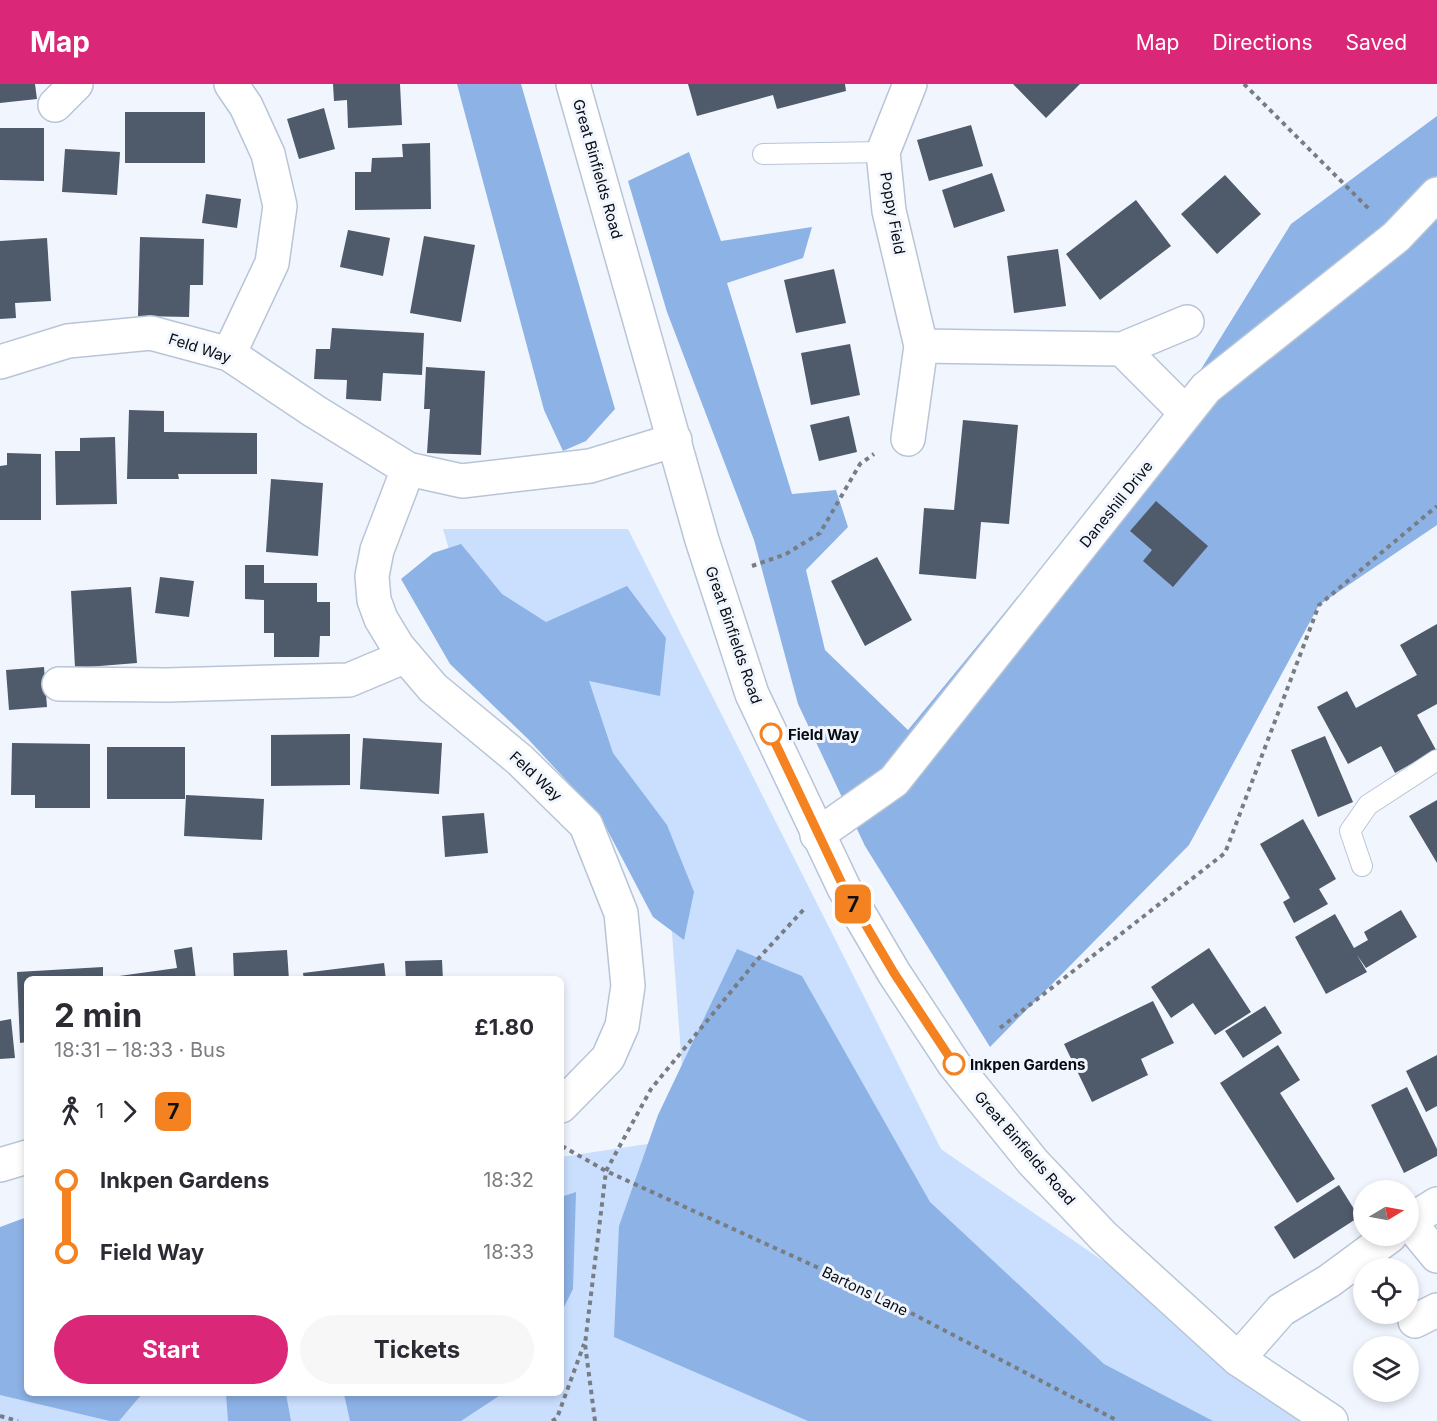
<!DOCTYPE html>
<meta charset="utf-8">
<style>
:root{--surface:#fff;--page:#f7f7f7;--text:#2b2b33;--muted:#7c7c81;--accent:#db2777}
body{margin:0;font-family:Inter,sans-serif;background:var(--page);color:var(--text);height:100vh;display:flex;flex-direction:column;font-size:22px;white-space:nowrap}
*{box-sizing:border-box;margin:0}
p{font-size:20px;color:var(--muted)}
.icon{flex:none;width:33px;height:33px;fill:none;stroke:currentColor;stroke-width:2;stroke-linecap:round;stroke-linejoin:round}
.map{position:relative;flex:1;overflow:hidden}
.side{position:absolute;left:24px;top:892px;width:540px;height:420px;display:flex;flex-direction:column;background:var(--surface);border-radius:9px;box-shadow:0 3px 9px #0003}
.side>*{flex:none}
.badge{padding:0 12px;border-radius:9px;font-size:21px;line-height:39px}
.needle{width:39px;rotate:80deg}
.controls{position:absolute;left:1353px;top:1096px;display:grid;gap:12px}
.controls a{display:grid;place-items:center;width:66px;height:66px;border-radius:50%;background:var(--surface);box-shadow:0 3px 9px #0003;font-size:30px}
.map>.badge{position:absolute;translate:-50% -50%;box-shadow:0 0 0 3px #fff}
.legs{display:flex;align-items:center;gap:9px;height:66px;padding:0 30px;font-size:20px}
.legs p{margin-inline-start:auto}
.summary{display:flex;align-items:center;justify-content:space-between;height:102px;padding:0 30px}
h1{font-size:33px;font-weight:700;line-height:45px}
.button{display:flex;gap:12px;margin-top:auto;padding:12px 30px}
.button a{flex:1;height:69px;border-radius:36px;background:var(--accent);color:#fff;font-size:24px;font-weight:700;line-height:69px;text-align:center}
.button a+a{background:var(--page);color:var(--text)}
ul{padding:0 30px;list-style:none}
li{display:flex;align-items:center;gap:21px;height:72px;font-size:22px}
li i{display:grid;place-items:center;width:9px;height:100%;margin:0 8px;background:currentColor}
li i::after{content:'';width:15px;height:15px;margin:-8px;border:4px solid;border-radius:50%;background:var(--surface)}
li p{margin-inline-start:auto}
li:first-child i{background:linear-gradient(#0000 50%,currentColor 0)}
li:last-child i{background:linear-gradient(currentColor 50%,#0000 0)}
header{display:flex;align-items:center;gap:36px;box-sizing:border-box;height:84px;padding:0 30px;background:var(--accent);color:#fff}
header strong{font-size:28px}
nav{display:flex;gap:33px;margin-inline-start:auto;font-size:21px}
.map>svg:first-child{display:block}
.green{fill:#cadffe}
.forest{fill:#8db2e6}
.building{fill:#4f5a6a}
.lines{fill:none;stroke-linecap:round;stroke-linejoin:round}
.lane-casing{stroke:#b8c5d7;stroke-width:22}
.street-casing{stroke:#b8c5d7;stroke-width:36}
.secondary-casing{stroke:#b8c5d7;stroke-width:36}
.path{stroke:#787d84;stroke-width:4;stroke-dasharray:4.5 4.5;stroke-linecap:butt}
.lane{stroke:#fff;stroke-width:20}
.street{stroke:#fff;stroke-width:33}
.secondary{stroke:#fff;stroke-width:33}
.line-1-casing{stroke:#fff;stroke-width:14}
.line-1{stroke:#f58220;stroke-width:9}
.stop-1-dot{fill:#fff;stroke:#f58220;stroke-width:3}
.labels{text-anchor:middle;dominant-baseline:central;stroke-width:6;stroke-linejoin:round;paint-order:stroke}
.street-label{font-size:15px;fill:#080c12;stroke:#f1f6fe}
.stop-label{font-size:15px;font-weight:bold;fill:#080c12;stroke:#f1f6fe;text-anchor:start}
</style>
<header>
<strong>Map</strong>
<nav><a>Map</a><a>Directions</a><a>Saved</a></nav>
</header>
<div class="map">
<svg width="1437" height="1337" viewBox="0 0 1437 1337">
<rect width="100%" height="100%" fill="#f1f6fe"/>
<!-- green -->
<path class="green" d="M443,445H628L941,1065L1335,1337H0V1171L27,1310H561V1073L674,1056L686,1037L666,769L481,576Z"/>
<!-- forest -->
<path class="forest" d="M457,0H521L615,325L586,357L563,367L544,326Z
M1437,32V441L1319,521L1189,761L990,963L865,762L798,620L754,456L667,228L628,97L689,68L721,157L812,143L803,174L727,199L792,410L836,406L848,443L806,486L825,566L908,646L1190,303L1291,140Z
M461,460L502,510L546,538L627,502L666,554L660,612L589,597L613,669L667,741L694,808L684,856L653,833L601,734L528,655L450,580L401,495L433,469Z
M737,865L802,892L930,1118L1104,1280L1213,1337H808L614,1253L619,1142L658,1031Z
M576,1108L573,1205L561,1229V1113Z
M27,1133V1310H142L119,1337H110L0,1311V1143Z
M226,1310H286L291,1337H228Z
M344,1310H502L461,1337H350Z"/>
<!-- building -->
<path class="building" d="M0,0H35L37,15L0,19Z
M333,0H400L402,41L348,44L347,16L334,17Z
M688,0H845L846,7L777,25L773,11L697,32Z
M1013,0H1080L1046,34Z
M324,24L335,65L299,75L287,35Z
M125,28H205V79H125Z
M971,41L983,82L929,97L917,56Z
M0,44H44V97L0,96Z
M430,59L431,125L355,126V88H371L372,74L403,73L402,60Z
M65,65L120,68L117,111L62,108Z
M992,89L1005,127L954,144L942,106Z
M1225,91L1261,130L1217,170L1181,130Z
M206,110L241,115L237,144L202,139Z
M1136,116L1171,162L1100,216L1066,170Z
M348,146L390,154L383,192L340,183Z
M424,152L475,161L461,238L410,229Z
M140,153L204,155L203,201H190L189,233L138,232Z
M47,154L51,217L15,219L16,234L0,235V157Z
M1058,165L1066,222L1014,229L1007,172Z
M834,185L846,239L796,249L784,196Z
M332,244L424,249L422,291L383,289L381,317L346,315L347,296L314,295L316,265H330Z
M850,260L860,311L811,321L801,269Z
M426,283L485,287L481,371L427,369L430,325H424Z
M129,326L164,327V348L257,349V390H178L179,395H127Z
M849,332L857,368L819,377L810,341Z
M963,336L1018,341L1009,440L981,438L976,495L919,490L924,424L954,426Z
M115,353L117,420L56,421L55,367H80V354Z
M7,369L41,370V436H0V382L7,381Z
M271,395L323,399L318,472L266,468Z
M1156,417L1208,462L1173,503L1143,477L1152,466L1130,447Z
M877,473L912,536L865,562L831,497Z
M245,481H264V499H317V518H330V552H320L319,573H274V549H264V516L245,515Z
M160,493L194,497L189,533L155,529Z
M131,503L137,579L75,584L71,507Z
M1437,540V620L1417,631L1436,666L1395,689L1381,662L1348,680L1317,623L1347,607L1356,624L1417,591L1400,561Z
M44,583L47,623L9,626L6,586Z
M350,650V701L271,702V651Z
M1325,652L1353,718L1318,733L1291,666Z
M363,654L442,659L439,710L360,705Z
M12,659L90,660V724H35V711H11Z
M107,663H185V715H107Z
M186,711L264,715L262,756L184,752Z
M1437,716V779L1409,732Z
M484,729L488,769L445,773L442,732Z
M1303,735L1336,795L1319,805L1328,820L1294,839L1283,818L1290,814L1260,760Z
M1401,826L1417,853L1366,884L1357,871L1367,888L1326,910L1295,853L1335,830L1354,864L1368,856L1364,848Z
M192,863L196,896H112V893L177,884L174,866Z
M1209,864L1251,928L1215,951L1193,919L1171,934L1151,903Z
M287,866L289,896H234L233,869Z
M442,876L443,896H406L405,877Z
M384,879L386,896H304L303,889Z
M103,883V896H27V958L20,959L17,888Z
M1153,917L1174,959L1141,975L1148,991L1092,1018L1064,960Z
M1265,922L1282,949L1243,974L1225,947Z
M11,935L15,974L0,975V937Z
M1278,961L1300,996L1280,1009L1335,1095L1297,1119L1220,999Z
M1437,971V1022L1426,1028L1406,987Z
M1407,1003L1437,1065V1072L1404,1089L1371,1021Z
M1339,1101L1359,1133L1294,1175L1274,1143Z"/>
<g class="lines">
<!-- lane casing -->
<g class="lane-casing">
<path id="lane" d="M763,70L883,68
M1362,782L1350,747L1368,721L1437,676"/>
</g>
<!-- street casing -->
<g class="street-casing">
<path id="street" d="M55,21L76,0
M921,262L1122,265L1187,238
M1122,265L1175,318
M229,270L272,179L280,122L268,70L246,22L231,0
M0,278L68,257L151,249L229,270L314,327L408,385L462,397L590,382L675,356
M908,355L921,262L889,127L883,68L910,0
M408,385L377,466L372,492L374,516L381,535L398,563L433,604L520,676L586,741L621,829L628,902L622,942L608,974L561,1022
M59,600L167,601L349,596L406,572
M817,751L894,697L1206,304L1396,153L1437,110
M0,1081L27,1073
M1408,1138L1437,1120
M1409,1138L1437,1172
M1415,1237L1437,1226
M1238,1275L1281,1226L1329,1197L1390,1152"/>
</g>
<!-- secondary casing -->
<g class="secondary-casing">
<path id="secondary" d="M573,0L702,456L752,610L844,804L894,889L954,980L1033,1078L1104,1153L1238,1275L1331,1337"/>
</g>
<!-- path -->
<path class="path" d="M1244,0L1369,125
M752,482L786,470L820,449L860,380L874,370
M1000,944L1225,769L1319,521L1437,422
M562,1062L606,1087L867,1206L1118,1337
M0,1332L18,1337
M552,1337L557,1334L584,1260
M595,1337L585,1260L606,1087L651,1005L757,876L806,823"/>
<!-- lane -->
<use href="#lane" class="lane"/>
<!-- street -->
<use href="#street" class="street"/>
<!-- secondary -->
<use href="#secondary" class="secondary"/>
</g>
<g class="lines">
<!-- line-1 casing -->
<g class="line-1-casing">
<path id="line-1" d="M771,650L844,804L894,889L954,980"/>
</g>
<!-- line-1 -->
<use href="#line-1" class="line-1"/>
</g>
<!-- markers -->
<g class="stop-1-dot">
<circle cx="771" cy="650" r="10"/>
<circle cx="954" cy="980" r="10"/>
</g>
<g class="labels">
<!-- street labels -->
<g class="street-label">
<text transform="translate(598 85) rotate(74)">Great Binfields Road</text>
<text transform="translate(893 129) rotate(80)">Poppy Field</text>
<text transform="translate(200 264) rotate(18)">Feld Way</text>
<text transform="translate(1116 420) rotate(-51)">Daneshill Drive</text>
<text transform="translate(734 551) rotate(71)">Great Binfields Road</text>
<text transform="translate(536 692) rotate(43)">Feld Way</text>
<text transform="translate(1025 1064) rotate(49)">Great Binfields Road</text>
<text transform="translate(865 1207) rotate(26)">Bartons Lane</text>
</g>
<!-- stop labels -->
<g class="stop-label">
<text x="788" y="650">Field Way</text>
<text x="970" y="980">Inkpen Gardens</text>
</g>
</g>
</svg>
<div class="controls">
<a><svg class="needle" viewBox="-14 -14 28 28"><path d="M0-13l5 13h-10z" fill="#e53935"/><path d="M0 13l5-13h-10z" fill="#7c7c81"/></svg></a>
<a><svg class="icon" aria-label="locate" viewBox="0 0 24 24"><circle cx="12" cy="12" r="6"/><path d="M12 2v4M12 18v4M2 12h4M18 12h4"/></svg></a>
<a><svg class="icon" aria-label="layers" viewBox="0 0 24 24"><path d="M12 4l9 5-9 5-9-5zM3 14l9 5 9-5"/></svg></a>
</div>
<b class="badge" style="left:853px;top:820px;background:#f58220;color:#111">7</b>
<section class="side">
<div class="summary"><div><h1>2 min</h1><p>18:31 – 18:33 · Bus</p></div><b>£1.80</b></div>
<div class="legs"><svg class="icon" aria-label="walk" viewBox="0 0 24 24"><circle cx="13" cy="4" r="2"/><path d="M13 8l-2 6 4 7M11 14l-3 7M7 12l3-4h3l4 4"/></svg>1<svg class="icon" aria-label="forward" viewBox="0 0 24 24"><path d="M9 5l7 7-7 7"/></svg><b class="badge" style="background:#f58220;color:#111">7</b></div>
<ul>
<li><i style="color:#f58220"></i><b>Inkpen Gardens</b><p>18:32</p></li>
<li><i style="color:#f58220"></i><b>Field Way</b><p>18:33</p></li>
</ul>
<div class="button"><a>Start</a><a>Tickets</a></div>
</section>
</div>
